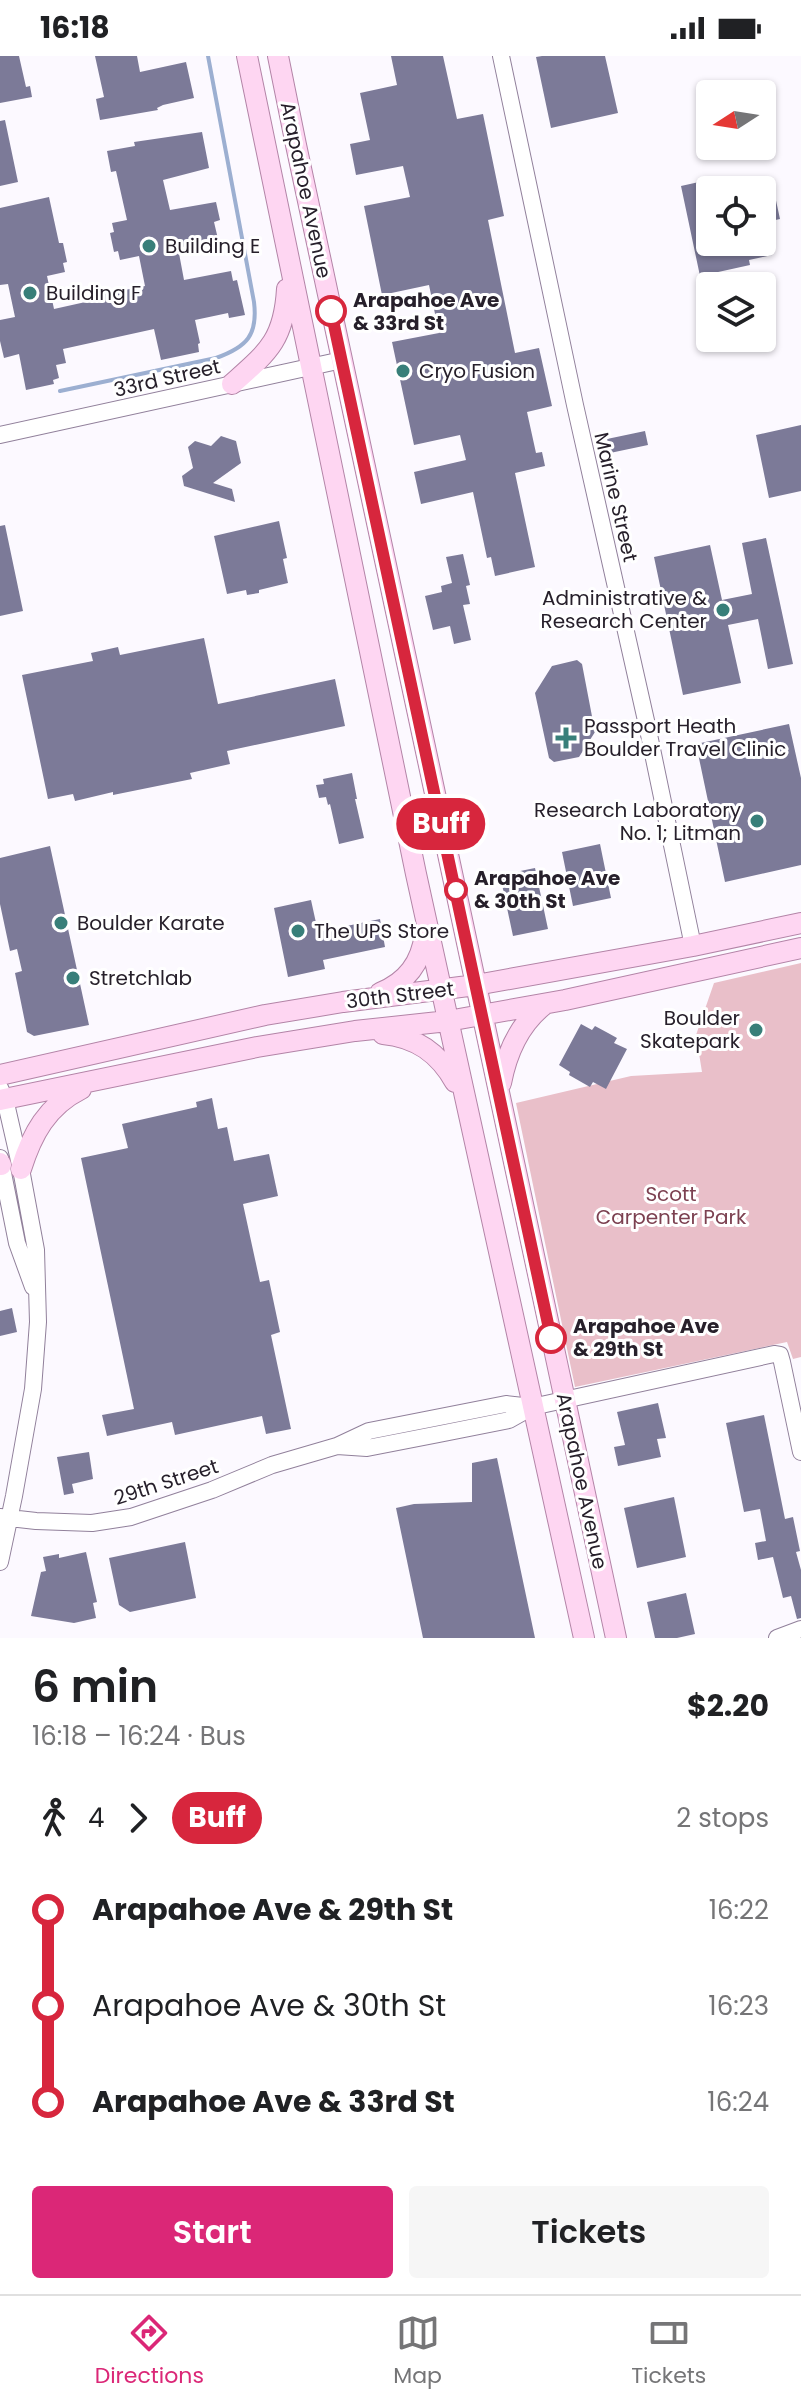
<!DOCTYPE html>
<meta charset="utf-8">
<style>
:root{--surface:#fff;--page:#f6f6f6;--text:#202124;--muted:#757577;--line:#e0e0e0;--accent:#db2777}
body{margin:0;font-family:Poppins,sans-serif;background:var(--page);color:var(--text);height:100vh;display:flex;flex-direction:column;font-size:30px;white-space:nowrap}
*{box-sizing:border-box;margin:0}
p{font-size:26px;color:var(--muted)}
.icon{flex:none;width:44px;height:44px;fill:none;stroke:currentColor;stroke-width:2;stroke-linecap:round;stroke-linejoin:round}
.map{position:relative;height:1582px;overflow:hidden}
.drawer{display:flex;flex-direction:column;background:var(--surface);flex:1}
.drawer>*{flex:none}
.badge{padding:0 16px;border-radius:26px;font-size:28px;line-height:52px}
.needle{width:52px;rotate:258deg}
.tools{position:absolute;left:696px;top:24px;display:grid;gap:16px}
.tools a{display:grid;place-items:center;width:80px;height:80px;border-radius:8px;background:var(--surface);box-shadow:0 2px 6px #0004;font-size:40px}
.map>.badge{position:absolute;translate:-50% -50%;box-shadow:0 0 0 4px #fff}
.legs{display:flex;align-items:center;gap:12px;height:88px;padding:0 32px;font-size:26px}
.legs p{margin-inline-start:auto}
.headline{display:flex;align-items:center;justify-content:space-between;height:136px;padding:0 32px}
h1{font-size:44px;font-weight:600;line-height:60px}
.action{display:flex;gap:16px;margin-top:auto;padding:16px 32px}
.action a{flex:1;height:92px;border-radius:8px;background:var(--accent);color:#fff;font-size:32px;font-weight:600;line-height:92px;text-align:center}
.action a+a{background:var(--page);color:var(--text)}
ul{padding:0 32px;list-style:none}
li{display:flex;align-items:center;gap:28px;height:96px;font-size:30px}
li i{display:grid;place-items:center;width:12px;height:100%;margin:0 10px;background:currentColor}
li i::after{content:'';width:20px;height:20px;margin:-10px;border:6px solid;border-radius:50%;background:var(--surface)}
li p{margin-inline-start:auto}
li:first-child i{background:linear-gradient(#0000 50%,currentColor 0)}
li:last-child i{background:linear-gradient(currentColor 50%,#0000 0)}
.status{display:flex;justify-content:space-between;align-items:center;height:56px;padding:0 40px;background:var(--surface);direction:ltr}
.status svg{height:22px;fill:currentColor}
.menu{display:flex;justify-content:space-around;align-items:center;height:112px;border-top:2px solid var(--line);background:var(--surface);font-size:22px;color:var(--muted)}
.menu a{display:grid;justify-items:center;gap:4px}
.menu .on{color:var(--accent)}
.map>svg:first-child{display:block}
.green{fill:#e9bfc9}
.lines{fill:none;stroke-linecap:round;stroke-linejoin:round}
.stream{stroke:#9cafd1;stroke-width:4}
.building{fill:#7c7a98}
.minor-casing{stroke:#91809b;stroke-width:18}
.major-casing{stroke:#b384a7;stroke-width:22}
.minor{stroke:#fff;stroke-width:16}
.major{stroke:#fed6f2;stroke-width:20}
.line-1-casing{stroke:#fff;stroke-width:18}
.line-1{stroke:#d7263d;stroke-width:12}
.poi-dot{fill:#387f79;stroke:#fff;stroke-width:3}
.stop-1-dot{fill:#fff;stroke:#d7263d;stroke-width:4}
.labels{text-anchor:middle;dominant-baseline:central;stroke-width:6;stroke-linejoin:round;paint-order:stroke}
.street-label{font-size:20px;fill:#27202b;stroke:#fff}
.poi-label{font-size:20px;fill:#27202b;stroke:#fff;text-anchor:start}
.stop-label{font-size:20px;font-weight:bold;fill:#27202b;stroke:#fff;text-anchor:start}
.park-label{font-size:20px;fill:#7c4151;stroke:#fff}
</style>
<div class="status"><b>16:18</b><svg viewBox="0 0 49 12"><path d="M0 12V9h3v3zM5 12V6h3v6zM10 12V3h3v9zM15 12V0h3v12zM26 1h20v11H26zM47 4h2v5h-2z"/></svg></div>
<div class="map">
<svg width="801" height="1582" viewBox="0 0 801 1582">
<rect width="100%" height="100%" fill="#fcf9ff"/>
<!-- green -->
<path class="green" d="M801,907V1301L793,1303L787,1286L575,1331L516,1047L631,1020L702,1016L696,979L714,927Z"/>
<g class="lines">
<!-- stream -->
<path class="stream" d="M60,335L216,302C247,291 258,279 254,246L208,0"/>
</g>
<!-- building -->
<path class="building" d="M0,0H19L26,31L30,30L32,41L0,47Z
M95,0H137L140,16L186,6L194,42L163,49L157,52L158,54L100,64L96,43L104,41Z
M391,0H443L457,63L483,58L504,160L488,164L515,297L539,292L552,350L527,356L536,397L542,396L545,410L515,417L535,511L495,520L491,501L487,502L473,436L421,448L414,416L466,404L460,379L414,389L392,286L439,277L429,229L382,239L364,150L410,141L403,110L356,119L350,88L370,84L360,37L397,29Z
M542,0H605L618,57L551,72L536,1Z
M5,64L18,126L0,130V65Z
M202,76L209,112L163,124L170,154L216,146L220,164L214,166L218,183L178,192L184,224L231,215L233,225L237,224L245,259L229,262L228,257L195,264L200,287L198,288L199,296L161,304L154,273L63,293L66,307L56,309L59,322L53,324L54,328L26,334L19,298L4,302L0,285V264L15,261L8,228L0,229V152L49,141L59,187H63L67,206L63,207L65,216L47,220L54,253L90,245L89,241L145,230L139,200L120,204L118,195L114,196L110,177L114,176L112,167L127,164L116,115L111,116L107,95L135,90L134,86Z
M708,124L710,186H769L772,199L749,204L750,209L700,220L681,130Z
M772,126L780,163L762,167V128Z
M801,369V435L769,442L756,379Z
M645,375L648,389L610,397L607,383Z
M221,380L236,385L241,407L213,427L232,433L235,446L184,430L182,420L193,412L188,391L195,385L211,390Z
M279,465L287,502L283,503L288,527L259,534V537L247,539L246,534L227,538L214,480Z
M5,469L23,555L0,560V470Z
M766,482L793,608L768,613L758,563L728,569L741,627L683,639L654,501L710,489L722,544L752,538L742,487Z
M463,498L470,529L466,530L470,548L463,549L471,584L454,588L450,570L433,574L425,540L442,536L441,530L452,527L446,501Z
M204,582L218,648L335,623L345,670L227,695L230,708L190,717L192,723L113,739V736L75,745L73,738L48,743L22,619L93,605L91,597L118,591L120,599Z
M577,604L582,608L595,676L579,701L554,706L549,702L535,637L552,610Z
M789,668L801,722V809L725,826L696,688Z
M352,717L357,743H355L364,782L339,788L330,748L328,749L326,741L319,742L316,729L324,728L323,723Z
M600,788L611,842L573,850L562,796Z
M50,790L89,969L34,980L27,976L15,917L22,915L17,893L10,895L0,848V802Z
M535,812L548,873L513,880L500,819Z
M311,844L318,876L380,863L385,891L323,904L325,913L288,921L274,852Z
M581,968L592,974L595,970L608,977L617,982L614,987L627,993L606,1033L593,1026L590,1031L569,1019L570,1016L559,1009Z
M212,1042L218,1073L227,1071L234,1105L269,1098L278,1140L243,1148L260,1226L269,1224L280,1276L271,1279L291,1373L266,1378L262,1360L175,1379L172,1366L107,1380L102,1359L134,1353L81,1102L128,1092L122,1068L197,1051L196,1046Z
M12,1252L17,1276L0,1280V1255Z
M658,1347L666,1382L657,1383L661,1401L618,1410L614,1391L625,1389L617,1356Z
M764,1359L785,1463L793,1461L800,1495L796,1496L801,1514V1562L797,1563L791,1540L783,1542L773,1501L758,1504L755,1487L766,1485L760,1453L744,1456L726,1367Z
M89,1396L93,1423L72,1428L74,1437L64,1439L57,1401Z
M497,1402L535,1582H423L396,1452L414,1448L472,1446V1407Z
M674,1441L686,1501L637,1512L624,1452Z
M185,1486L196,1542L130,1556L119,1549L109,1502Z
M86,1496L97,1546L93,1547L96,1562L74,1567L31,1560L41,1516L46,1515L43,1501L59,1498V1502Z
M686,1537L695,1578L677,1582H655L647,1546Z"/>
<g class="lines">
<!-- minor casing -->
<g class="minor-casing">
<path id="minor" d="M501,0L575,349L647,669L693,890
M0,379L342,304
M0,1032L5,1043L21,1113L36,1194L38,1266L33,1333L14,1440L0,1506
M0,1102L17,1187L33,1231
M337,1390L367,1392L439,1378L509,1364L532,1351L774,1298L780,1299L782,1306L801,1396
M0,1461L36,1465L92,1467L131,1461L212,1434L272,1409L337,1390L369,1375L506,1348L532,1351
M777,1582L801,1573"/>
</g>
<!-- major casing -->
<g class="major-casing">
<path id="major" d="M247,0L416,818L584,1582
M278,0L296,89L616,1582
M232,328C268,296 284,284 287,233
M380,937C407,926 421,907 425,878
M383,978C416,981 439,997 455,1026
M0,1019L265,959L343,946L476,929L693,890L801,867
M501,1027C507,996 519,968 545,948
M0,1044L257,991L355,975L448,965L565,944L801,892
M0,1107L1,1109
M21,1113C32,1078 47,1050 81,1033"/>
</g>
<!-- minor -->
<use href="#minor" class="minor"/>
<!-- major -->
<use href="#major" class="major"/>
</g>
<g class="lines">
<!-- line-1 casing -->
<g class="line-1-casing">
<path id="line-1" d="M331,255L551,1282"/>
</g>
<!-- line-1 -->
<use href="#line-1" class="line-1"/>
</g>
<!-- markers -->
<g class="poi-dot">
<circle cx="149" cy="190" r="8"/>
<circle cx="30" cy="237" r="8"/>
<circle cx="403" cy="315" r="8"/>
<circle cx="723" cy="554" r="8"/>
<path d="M562 670h8v8h8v8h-8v8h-8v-8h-8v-8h8z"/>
<circle cx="757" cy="765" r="8"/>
<circle cx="61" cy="867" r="8"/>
<circle cx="298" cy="875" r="8"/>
<circle cx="73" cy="922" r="8"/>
<circle cx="756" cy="974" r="8"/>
</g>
<g class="stop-1-dot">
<circle cx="331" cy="255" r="14"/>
<circle cx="456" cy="834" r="10"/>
<circle cx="551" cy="1282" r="14"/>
</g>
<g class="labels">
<!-- street labels -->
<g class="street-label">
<text transform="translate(306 134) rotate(78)">Arapahoe Avenue</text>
<text transform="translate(167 322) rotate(-13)">33rd Street</text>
<text transform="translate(616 441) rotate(77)">Marine Street</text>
<text transform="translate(400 939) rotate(-7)">30th Street</text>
<text transform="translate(582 1425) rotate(78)">Arapahoe Avenue</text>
<text transform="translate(166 1426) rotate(-18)">29th Street</text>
</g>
<!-- poi labels -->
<g class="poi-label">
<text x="165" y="190">Building E</text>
<text x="46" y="237">Building F</text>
<text x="419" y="315">Cryo Fusion</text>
<text x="707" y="542" text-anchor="end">Administrative &amp;<tspan x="707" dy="23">Research Center</tspan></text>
<text x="584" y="670">Passport Heath<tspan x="584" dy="23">Boulder Travel Clinic</tspan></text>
<text x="741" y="754" text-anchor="end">Research Laboratory<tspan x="741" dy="23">No. 1; Litman</tspan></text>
<text x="77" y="867">Boulder Karate</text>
<text x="314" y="875">The UPS Store</text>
<text x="89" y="922">Stretchlab</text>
<text x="740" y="962" text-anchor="end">Boulder<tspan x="740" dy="23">Skatepark</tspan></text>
</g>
<!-- stop labels -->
<g class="stop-label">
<text x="353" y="244">Arapahoe Ave<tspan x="353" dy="23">&amp; 33rd St</tspan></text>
<text x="474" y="822">Arapahoe Ave<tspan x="474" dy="23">&amp; 30th St</tspan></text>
<text x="573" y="1270">Arapahoe Ave<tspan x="573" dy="23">&amp; 29th St</tspan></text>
</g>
<!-- park labels -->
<g class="park-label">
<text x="671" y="1138">Scott<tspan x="671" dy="23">Carpenter Park</tspan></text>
</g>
</g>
</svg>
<div class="tools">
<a><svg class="needle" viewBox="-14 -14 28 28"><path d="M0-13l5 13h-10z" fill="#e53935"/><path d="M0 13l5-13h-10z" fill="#757577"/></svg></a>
<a><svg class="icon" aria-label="locate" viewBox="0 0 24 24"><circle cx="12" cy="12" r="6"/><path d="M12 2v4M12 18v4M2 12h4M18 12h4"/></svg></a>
<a><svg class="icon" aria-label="layers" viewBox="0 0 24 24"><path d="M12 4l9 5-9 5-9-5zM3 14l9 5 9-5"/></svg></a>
</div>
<b class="badge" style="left:441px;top:768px;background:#d7263d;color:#fff">Buff</b>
</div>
<section class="drawer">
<div class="headline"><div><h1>6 min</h1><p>16:18 – 16:24 · Bus</p></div><b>$2.20</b></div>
<div class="legs"><svg class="icon" aria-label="walk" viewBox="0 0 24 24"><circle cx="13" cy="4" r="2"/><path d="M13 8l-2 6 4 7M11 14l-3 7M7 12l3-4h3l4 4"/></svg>4<svg class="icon" aria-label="forward" viewBox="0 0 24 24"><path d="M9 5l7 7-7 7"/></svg><b class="badge" style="background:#d7263d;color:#fff">Buff</b><p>2 stops</p></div>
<ul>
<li><i style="color:#d7263d"></i><b>Arapahoe Ave &amp; 29th St</b><p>16:22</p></li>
<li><i style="color:#d7263d"></i><span>Arapahoe Ave &amp; 30th St</span><p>16:23</p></li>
<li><i style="color:#d7263d"></i><b>Arapahoe Ave &amp; 33rd St</b><p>16:24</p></li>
</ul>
<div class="action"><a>Start</a><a>Tickets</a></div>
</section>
<nav class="menu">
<a class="on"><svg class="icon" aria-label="directions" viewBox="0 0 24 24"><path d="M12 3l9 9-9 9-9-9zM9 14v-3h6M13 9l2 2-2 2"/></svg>Directions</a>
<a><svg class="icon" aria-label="map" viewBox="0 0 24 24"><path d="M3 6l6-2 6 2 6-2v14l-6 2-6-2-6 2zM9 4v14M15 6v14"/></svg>Map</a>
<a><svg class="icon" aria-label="tickets" viewBox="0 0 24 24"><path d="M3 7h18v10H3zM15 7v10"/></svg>Tickets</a>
</nav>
